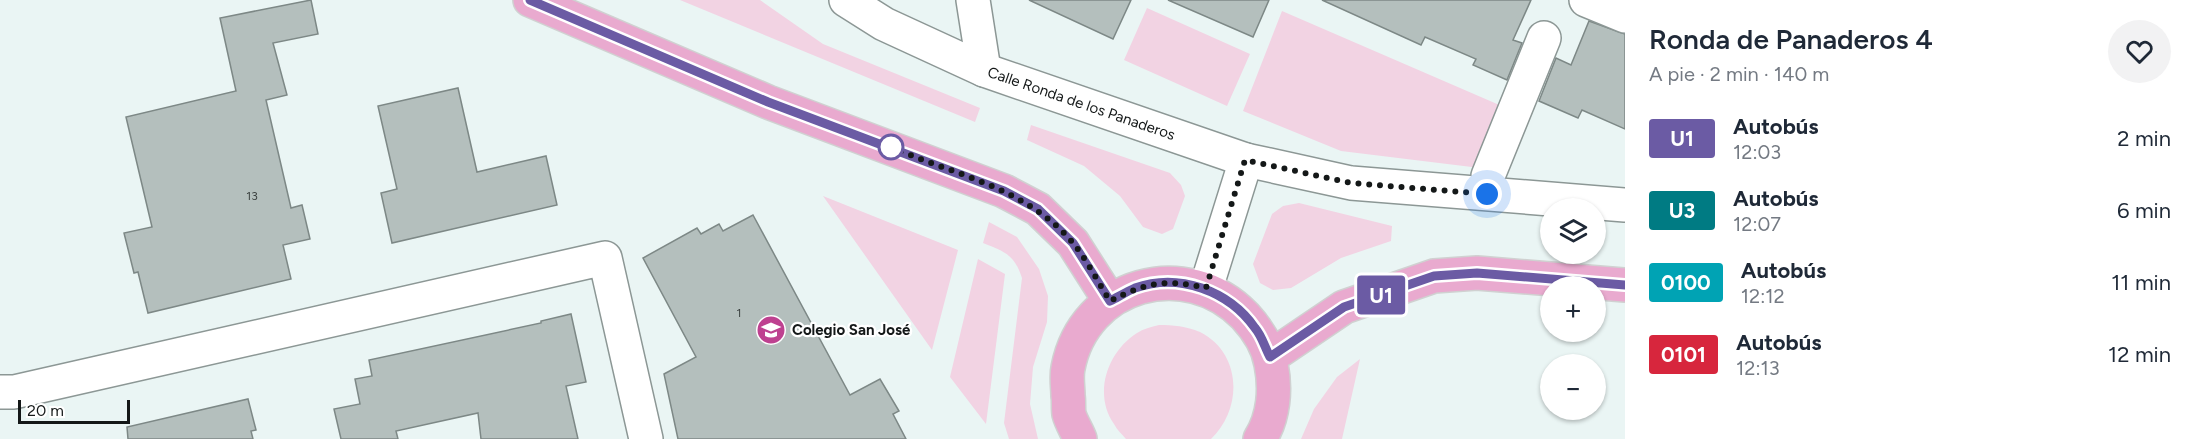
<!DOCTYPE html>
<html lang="es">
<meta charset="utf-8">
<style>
:root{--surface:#fff;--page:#f2f2f3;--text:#1f2937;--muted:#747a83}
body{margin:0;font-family:Figtree,sans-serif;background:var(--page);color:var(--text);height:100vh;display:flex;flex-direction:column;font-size:22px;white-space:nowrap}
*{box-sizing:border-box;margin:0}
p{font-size:20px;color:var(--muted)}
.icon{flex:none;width:33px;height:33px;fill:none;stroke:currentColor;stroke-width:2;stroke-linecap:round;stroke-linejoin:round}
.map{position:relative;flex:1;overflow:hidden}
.details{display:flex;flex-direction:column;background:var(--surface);width:570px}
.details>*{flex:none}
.badge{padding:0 12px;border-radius:4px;font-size:21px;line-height:39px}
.tools{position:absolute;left:1540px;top:198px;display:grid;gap:12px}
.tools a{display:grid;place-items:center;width:66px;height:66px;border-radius:50%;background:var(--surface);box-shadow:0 2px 4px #0004;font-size:30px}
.scale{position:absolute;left:18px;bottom:15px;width:112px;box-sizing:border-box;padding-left:6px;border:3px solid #141818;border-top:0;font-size:16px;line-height:21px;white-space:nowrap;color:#141818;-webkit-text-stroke:4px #fff;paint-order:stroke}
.you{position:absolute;width:30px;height:30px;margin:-15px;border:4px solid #fff;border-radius:50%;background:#1a73e8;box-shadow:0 0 0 9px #1a73e833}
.map>.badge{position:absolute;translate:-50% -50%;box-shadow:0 0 0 3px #fff}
.round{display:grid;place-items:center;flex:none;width:63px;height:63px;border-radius:32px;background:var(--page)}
.overview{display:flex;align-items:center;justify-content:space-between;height:102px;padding:0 24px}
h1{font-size:28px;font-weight:600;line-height:45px}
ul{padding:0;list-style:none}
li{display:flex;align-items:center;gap:18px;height:72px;padding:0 24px}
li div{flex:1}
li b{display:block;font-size:22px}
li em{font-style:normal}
li .badge{min-width:66px;font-weight:700;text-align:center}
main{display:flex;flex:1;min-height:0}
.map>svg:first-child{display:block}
.green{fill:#f2d3e3}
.building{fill:#b4bfbd;stroke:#7d8886;stroke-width:1.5}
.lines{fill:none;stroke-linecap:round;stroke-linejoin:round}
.minor-casing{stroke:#8c9795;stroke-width:36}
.major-casing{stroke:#d0d1d1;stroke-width:36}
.minor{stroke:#fff;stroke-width:33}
.major{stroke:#e9aacf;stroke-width:33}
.line-casing{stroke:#fff;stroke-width:14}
.line{stroke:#6b5ba4;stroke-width:9}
.walk{stroke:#141818;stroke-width:6;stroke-dasharray:0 10.8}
.stop-dot{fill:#fff;stroke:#6b5ba4;stroke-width:3}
.labels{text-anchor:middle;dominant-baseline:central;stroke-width:4.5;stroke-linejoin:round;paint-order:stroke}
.number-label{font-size:12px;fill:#3c4241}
.street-label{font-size:15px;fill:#141818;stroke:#fff}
.poi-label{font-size:15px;font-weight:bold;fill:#141818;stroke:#fff;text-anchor:start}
</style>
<main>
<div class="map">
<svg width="1625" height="439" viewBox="0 0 1625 439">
<rect width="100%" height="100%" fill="#eaf5f4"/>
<!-- green -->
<path class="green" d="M680,0H760L823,44L980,108L975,122Z
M1147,8L1250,54L1227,106L1124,60Z
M1282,11L1504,107L1480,168L1341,151L1243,111Z
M1031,125L1170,173L1181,185L1185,196L1173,229L1162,234L1143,227L1120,196L1084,166L1027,140Z
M823,196L958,250L932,350Z
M1299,203L1392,226L1391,241L1341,258L1291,288L1273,290L1260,283L1253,264L1272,214L1283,206Z
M989,222L1017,237L1039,269L1048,296L1047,322L1033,367L1030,404L1038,439H1009L1004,423L1022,278C1014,254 1005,252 983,243Z
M978,259L1005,274L986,424L950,377Z
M1159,325C1173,325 1186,326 1200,332C1242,353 1243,409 1211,439H1126C1122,434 1117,430 1114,424C1093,394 1107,352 1137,333C1143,329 1151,327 1159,325Z
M1360,359L1342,439H1301L1314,409L1337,377Z"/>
<!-- building -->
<path class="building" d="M311,0L318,34L273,43L287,95L266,100L291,208L302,205L310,239L283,245L291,279L148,313L138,272L134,273L124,233L152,227L126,117L236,91L220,18Z
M1029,0H1131L1113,39Z
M1168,0H1269L1253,37Z
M1322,0H1531L1513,40L1522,43L1507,80L1473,65L1476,59L1425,37L1421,45Z
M1589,21L1625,34V129L1582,110L1578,118L1539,101L1556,58L1571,65Z
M458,88L477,172L546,156L557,205L392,243L381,193L397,189L378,106Z
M753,215L850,395L880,379L899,411L893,414L906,439H678L664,374L696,357L643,258L697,228L701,234L719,224L723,231Z
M571,314L586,382L566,386L578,439H481L478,413L396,431L398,439H341L334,409L360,404L355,379L372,376L369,360L541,323V321Z
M248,399L256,430L251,431L253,439H128L127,427Z"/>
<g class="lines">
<!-- minor casing -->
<g class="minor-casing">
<g id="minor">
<path id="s1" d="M846,0L884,24L984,70L1246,160L1351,183L1625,205"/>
<path d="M973,0L984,70"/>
<path d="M1586,0L1625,16"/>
<path d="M1488,176L1544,38"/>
<path d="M1206,288L1246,160"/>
<path d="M0,392H14L605,258L646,439"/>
</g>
</g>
<!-- major casing -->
<g class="major-casing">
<path id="major" d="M530,0L768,102L1004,191L1038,209L1073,243L1110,301
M1270,357L1344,307L1434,276L1477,273L1625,285
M1080,439C1077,431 1071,422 1069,414C1068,408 1069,401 1068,396C1068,387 1066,377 1068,368C1084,283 1186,255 1245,316C1257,329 1268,346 1271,364C1276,389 1274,417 1260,439"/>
</g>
<!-- minor -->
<use href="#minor" class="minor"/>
<!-- major -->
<use href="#major" class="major"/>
</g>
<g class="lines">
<!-- line casing -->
<g class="line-casing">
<path id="line" d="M530,0L768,102L1004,191L1038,209L1073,243L1110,301C1118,297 1126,292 1135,288C1179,272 1229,291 1255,328C1262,336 1265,348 1270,357L1344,307L1434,276L1477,273L1625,285"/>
</g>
<!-- line -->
<use href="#line" class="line"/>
<!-- walk -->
<path class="walk" d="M891,147C954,175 1026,187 1073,243C1087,260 1098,282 1110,301C1148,282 1164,279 1206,288L1245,160L1351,183L1487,194"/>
</g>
<!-- icons -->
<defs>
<g id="school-disc" transform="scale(1.5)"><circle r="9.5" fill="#be4190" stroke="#fff"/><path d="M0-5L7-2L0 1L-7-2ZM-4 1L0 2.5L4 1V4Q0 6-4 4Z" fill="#fff"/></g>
</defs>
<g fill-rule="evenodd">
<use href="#school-disc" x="771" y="330"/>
</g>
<!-- markers -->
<circle class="stop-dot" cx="891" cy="147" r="12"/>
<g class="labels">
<!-- number labels -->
<g class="number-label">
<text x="252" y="196">13</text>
<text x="739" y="313">1</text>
</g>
<!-- street labels -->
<g class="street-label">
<text stroke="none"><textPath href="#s1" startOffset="258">Calle Ronda de los Panaderos</textPath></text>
</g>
<!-- poi labels -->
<g class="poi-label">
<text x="792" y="330">Colegio San José</text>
</g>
</g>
</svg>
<div class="tools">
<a><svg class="icon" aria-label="layers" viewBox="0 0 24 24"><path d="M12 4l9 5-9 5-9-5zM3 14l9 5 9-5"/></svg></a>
<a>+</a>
<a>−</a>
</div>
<div class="scale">20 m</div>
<div class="you" style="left:1487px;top:194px"></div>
<b class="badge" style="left:1381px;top:295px;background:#6b5ba4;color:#fff">U1</b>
</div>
<section class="details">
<div class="overview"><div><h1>Ronda de Panaderos 4</h1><p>A pie · 2 min · 140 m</p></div><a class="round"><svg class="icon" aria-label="heart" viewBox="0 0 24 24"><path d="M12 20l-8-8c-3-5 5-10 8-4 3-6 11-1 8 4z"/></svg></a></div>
<ul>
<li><span class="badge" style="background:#6b5ba4;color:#fff">U1</span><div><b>Autobús</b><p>12:03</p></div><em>2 min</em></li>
<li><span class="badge" style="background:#007b83;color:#fff">U3</span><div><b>Autobús</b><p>12:07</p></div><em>6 min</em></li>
<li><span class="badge" style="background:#00a3b4;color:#fff">0100</span><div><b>Autobús</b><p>12:12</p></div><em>11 min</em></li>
<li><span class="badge" style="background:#d7263d;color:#fff">0101</span><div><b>Autobús</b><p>12:13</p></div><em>12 min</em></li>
</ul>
</section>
</main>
